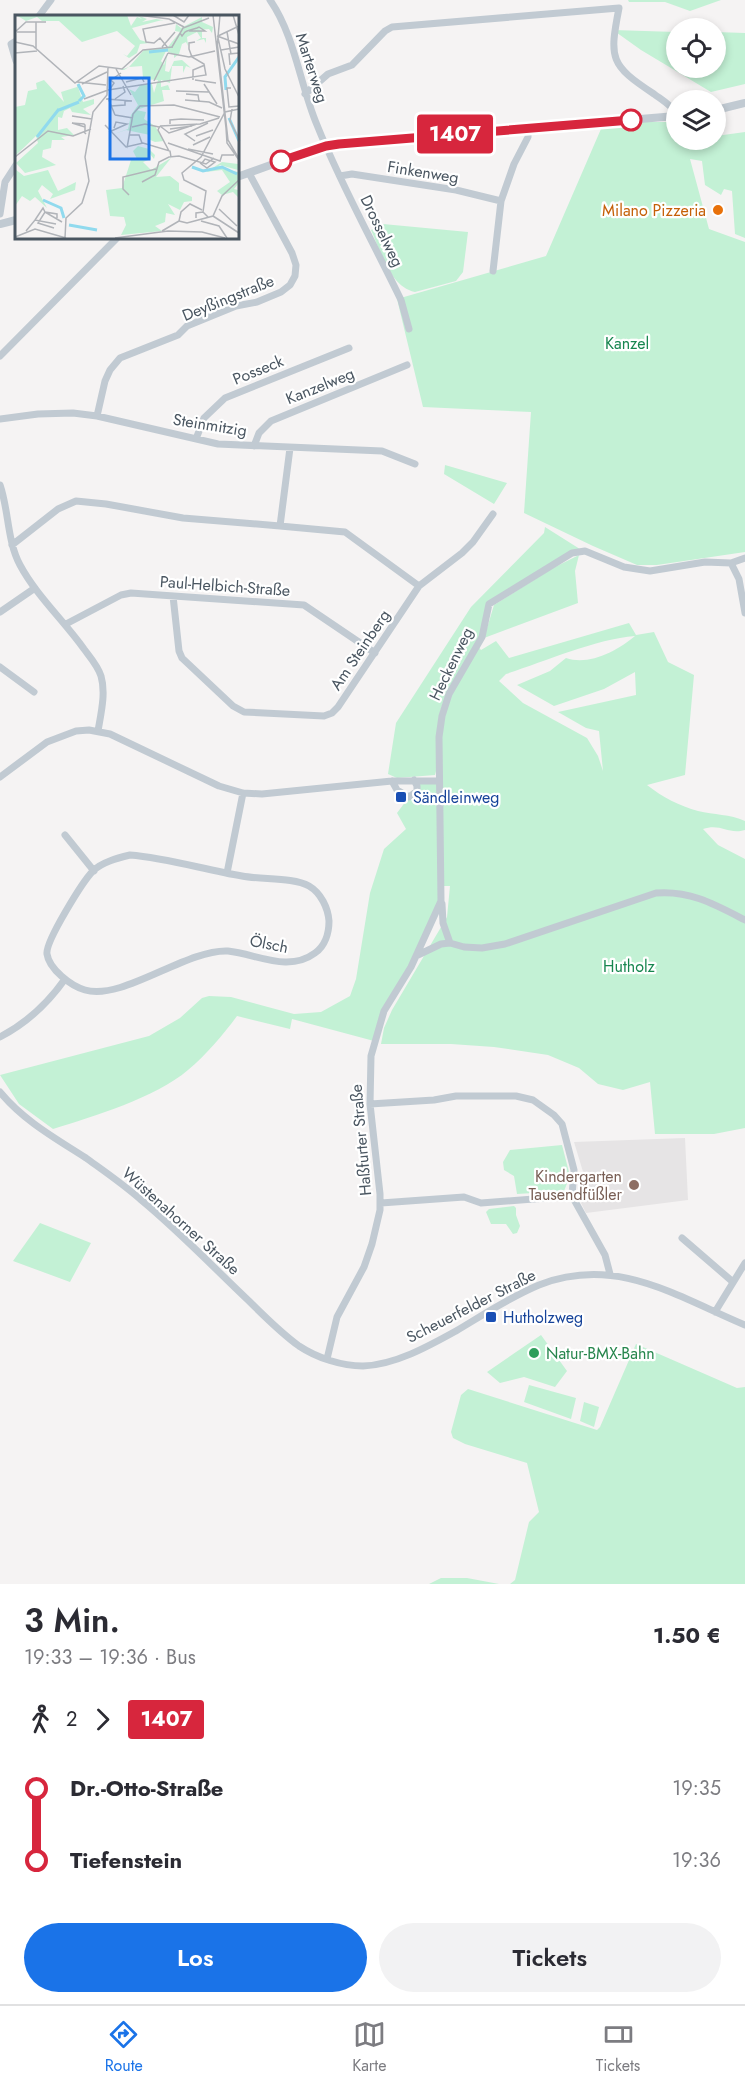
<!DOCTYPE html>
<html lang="de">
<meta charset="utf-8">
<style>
:root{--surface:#fff;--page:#f2f2f3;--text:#2b2b33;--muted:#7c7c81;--line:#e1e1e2;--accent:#1a73e8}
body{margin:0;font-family:Jost,sans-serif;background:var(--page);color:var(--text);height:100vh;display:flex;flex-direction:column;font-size:22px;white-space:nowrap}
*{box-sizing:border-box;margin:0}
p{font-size:20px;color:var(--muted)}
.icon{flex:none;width:33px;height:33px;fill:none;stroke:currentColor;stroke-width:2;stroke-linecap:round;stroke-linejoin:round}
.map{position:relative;height:1584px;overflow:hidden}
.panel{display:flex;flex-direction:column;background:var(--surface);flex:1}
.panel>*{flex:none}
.badge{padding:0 12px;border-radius:4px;font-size:21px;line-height:39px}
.buttons{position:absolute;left:666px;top:18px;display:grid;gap:12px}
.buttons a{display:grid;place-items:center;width:60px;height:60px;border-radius:50%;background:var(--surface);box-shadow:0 3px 9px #0003;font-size:30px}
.map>.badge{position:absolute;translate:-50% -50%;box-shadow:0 0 0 3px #fff}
.legs{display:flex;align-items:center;gap:9px;height:66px;padding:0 24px;font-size:20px}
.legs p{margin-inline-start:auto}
.overview{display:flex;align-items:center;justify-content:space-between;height:102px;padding:0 24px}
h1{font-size:33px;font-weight:600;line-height:45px}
.primary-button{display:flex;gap:12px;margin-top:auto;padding:12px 24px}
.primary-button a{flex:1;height:69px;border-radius:36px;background:var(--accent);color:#fff;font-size:24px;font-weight:600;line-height:69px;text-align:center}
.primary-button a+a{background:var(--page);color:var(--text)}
ul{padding:0 24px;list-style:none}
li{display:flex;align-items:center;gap:21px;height:72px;font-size:22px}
li i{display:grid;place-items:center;width:9px;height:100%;margin:0 8px;background:currentColor}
li i::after{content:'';width:15px;height:15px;margin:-8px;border:4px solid;border-radius:50%;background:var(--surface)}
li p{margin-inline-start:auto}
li:first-child i{background:linear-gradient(#0000 50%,currentColor 0)}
li:last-child i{background:linear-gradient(currentColor 50%,#0000 0)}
.tab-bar{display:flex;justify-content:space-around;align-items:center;height:84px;border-top:2px solid var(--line);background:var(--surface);font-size:16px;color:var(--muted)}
.tab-bar a{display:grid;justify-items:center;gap:3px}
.tab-bar .current{color:var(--accent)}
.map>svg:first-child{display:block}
.education{fill:#e6e4e5}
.green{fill:#c3f1d5;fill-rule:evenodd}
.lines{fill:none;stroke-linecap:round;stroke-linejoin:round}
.minor{stroke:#c1cad2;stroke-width:7}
.tertiary{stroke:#c1cad2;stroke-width:8}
.line-1-casing{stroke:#fff;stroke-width:14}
.line-1{stroke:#d7263d;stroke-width:9}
.stop-1-dot{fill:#fff;stroke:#d7263d;stroke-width:3}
.food-dot{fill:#e8710a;stroke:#fff;stroke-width:2}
.transit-dot{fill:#1a4fb4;stroke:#fff;stroke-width:2}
.education-dot{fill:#8d6e63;stroke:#fff;stroke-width:2}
.leisure-dot{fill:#2e9e5b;stroke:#fff;stroke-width:2}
.labels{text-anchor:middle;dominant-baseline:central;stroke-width:4.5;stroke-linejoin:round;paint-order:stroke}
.street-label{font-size:16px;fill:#4a5661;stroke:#fff}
.food-label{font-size:16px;fill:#c56008;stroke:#fff;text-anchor:end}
.park-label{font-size:16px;fill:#17864f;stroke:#fff}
.transit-label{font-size:16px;fill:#164399;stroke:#fff;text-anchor:start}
.education-label{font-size:16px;fill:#785e54;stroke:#fff;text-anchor:end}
.leisure-label{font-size:16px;fill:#27864d;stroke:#fff;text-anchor:start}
.inset-river{fill:none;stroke:#90daee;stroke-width:3}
.inset-road{fill:none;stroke:#b1b4b9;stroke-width:1.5}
.view{fill:#1a73e8;fill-opacity:0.15;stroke:#1a73e8;stroke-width:3}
.inset-edge{fill:none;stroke:#4a5661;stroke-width:3}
</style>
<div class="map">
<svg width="745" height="1584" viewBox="0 0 745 1584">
<rect width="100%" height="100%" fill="#f5f3f3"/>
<!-- education -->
<path class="education" d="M685,1138L688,1200L586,1213L577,1195L584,1175L574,1142Z"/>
<!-- green -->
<path class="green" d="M628,0H721L690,11L665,2H629Z
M613,30L676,32V68H716V32L745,33V84L711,92L641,50Z
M604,122H676V140H716V136L745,132V238L735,234L732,191L724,189L721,195L705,185L702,161L690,159L709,229L745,242V552L657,565H637L593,546L524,513L531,412L423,407L397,299L546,256Z
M383,224L468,232L463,272L456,281L415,292C390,287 380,250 371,230Z
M445,465L507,483L494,504L444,474Z
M545,527L583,551L572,553L489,604L483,634L477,645L481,650L496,641L509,658L629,623L636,635L654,632L668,662L694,675L685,775L647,785C662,797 680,806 698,811C714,815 730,814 745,821V830C728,835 721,823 703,829L718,845L745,859V1128L714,1134H655L650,1082L623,1090L598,1084L579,1068L548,1055L494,1047L451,1044H381L384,1028L392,1010L447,917L450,886H443C439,929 409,966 388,1002C382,1015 378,1028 374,1041L292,1019L290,1029L237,1016C223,1035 206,1055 188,1070C155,1098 94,1116 53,1129L19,1104L0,1075L149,1036L180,1018L202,998L209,996L231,997L294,1014L321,1012L350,996L356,979L370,893L384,849L406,829L397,813L409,797L417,791V786L414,780H439C439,750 437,721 450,693C455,681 462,671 468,660L463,665C452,684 440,702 438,724C436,741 440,759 435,775L397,778L388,774L396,723L471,607L544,533ZM635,636C617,651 589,666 566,658L550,671L517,685L554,706L604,689L635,672L636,695L558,712L586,728L599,731L603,771L598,756L587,738L523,703L499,681L506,674C543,662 596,639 635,636Z
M579,555L575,571L578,603L484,638L494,605L553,568Z
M562,1145L570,1176L564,1191L517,1194L514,1176L504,1170L503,1162L510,1150Z
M514,1206L516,1208V1215L520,1226L517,1233L513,1234L506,1224H491L486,1212L489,1209Z
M40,1223L91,1243L70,1282L13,1261Z
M541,1335L567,1371L555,1387L524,1377L500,1383L487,1372Z
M636,1344L737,1388L745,1387V1584H510L515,1580L529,1522L539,1512L527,1463L465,1444L453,1438L451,1432L461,1395L468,1389L597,1430L600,1427Z
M529,1385L576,1398L571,1419L524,1402Z
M584,1402L599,1407L594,1427L580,1421Z
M441,1578H467L499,1584H429Z"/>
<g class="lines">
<!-- minor -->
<path class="minor" d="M270,0C295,36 300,85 317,125C341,185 373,242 401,300L409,329
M39,16L51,0
M16,41L11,44L16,61
M305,94L328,74L352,65L385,31L392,27L619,8C609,59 610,65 654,94C662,100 671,105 676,113
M340,176L352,174L456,190L501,201
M0,214L5,182L16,165
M493,271L501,201L514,164L528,137V129
M0,356L118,237
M97,416L105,381L110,370L120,358L178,335L187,326L236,306L257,302L281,292L290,285L295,276L296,265L292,253L249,173
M0,419L38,414L73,413L97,416L218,444L382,451L415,464
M196,439L204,418L225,398L349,348
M254,446L259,433L271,421L407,365
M0,485C9,511 7,541 20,565C36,595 64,621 84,649C90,657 98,666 101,676C106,693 101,713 98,731
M280,526L345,532L419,586L462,553L473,542L493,514
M12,545L58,509L76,501L106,504L183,518L280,526L290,448
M731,563L739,579L745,613
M173,596L179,651L182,658L233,706L244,712L324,716L332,713L338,707L419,586
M0,612L35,588
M66,624L121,595L131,593L304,605L375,653
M0,667L34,692
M0,777L47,742L76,731L89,730L110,734L219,786L243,793L262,794L392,781H439
M392,781L397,790L409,797L417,791V786L414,780
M65,835L94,871
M130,855C168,858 205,870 242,876C262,880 293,877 309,886C321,893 328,908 329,921C329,933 325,946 315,953C288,973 257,954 228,951C186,949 123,1001 85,990C71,986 49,969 47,954C45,942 83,881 93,871C102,862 118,858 130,855Z
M227,873L243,793
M442,904L443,923L450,943
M418,955L441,944L450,943L464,947L482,948L505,944L656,893C690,890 716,905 745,920
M0,1037C25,1024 48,1003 65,979
M0,1092C24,1121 55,1138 86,1158C104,1171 123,1184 140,1199C178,1230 213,1267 249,1301C265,1317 281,1333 299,1346C317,1358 342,1366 363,1366C395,1365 429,1346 456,1331C483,1315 510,1297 539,1285C616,1255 676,1296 745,1325
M370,1104L434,1100L456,1096H516L533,1100L554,1115L562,1124L574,1170L572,1196L605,1255L610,1274
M381,1203L464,1197L481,1203L572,1196
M682,1238L733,1282
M715,1312L745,1263
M327,1359L337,1317L364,1267L372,1244L380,1210V1194L370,1104L371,1056L384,1011L411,967L441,901L439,737L442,716L449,694L482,637L489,604L572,553L585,551L624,567L650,571L705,562L731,563L745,558"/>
<!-- tertiary -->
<path class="tertiary" d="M716,110L745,103
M237,177L315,149L339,144L676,116
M0,224L16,220"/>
</g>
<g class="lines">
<!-- line-1 casing -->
<g class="line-1-casing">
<path id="line-1" d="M281,161L326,146L339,144L631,120"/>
</g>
<!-- line-1 -->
<use href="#line-1" class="line-1"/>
</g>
<!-- markers -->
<g class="stop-1-dot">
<circle cx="631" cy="120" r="10"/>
<circle cx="281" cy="161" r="10"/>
</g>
<circle class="food-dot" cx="718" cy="210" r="6"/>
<g class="transit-dot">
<rect x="395" y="791" width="12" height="12" rx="3"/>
<rect x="485" y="1311" width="12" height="12" rx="3"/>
</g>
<circle class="education-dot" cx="634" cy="1185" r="6"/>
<circle class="leisure-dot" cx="534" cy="1353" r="6"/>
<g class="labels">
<!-- street labels -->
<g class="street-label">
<text transform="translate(312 68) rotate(72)">Marterweg</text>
<text transform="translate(423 172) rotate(9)">Finkenweg</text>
<text transform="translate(382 231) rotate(64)">Drosselweg</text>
<text transform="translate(228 298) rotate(-22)">Deyßingstraße</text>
<text transform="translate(258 370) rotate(-22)">Posseck</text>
<text transform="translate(320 386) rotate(-22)">Kanzelweg</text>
<text transform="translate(210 425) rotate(9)">Steinmitzig</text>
<text transform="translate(225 586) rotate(4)">Paul-Helbich-Straße</text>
<text transform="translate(360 650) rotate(-56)">Am Steinberg</text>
<text transform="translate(451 664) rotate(-64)">Heckenweg</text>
<text transform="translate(269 944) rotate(11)">Ölsch</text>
<text transform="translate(361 1140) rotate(-95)">Haßfurter Straße</text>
<text transform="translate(181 1221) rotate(42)">Wüstenahorner Straße</text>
<text transform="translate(471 1306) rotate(-27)">Scheuerfelder Straße</text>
</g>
<!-- food labels -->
<g class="food-label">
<text x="706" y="210">Milano Pizzeria</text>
</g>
<!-- park labels -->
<g class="park-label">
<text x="627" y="343">Kanzel</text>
<text x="629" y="966">Hutholz</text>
</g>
<!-- transit labels -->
<g class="transit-label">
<text x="413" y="797">Sändleinweg</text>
<text x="503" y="1317">Hutholzweg</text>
</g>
<!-- education labels -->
<g class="education-label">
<text x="622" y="1176">Kindergarten<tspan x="622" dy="18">Tausendfüßler</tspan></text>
</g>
<!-- leisure labels -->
<g class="leisure-label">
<text x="546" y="1353">Natur-BMX-Bahn</text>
</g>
</g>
<!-- overview -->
<g transform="translate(15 15)">
<rect width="224" height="224" fill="#f5f3f3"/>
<path d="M1,0H112L116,11L122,2L127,4L122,0L132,4L127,7L141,4L158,7L147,5L117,13L125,25L135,28L125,29L122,38L114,43L108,39L112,41L120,31L102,16L67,27L44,6H27L22,2L11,6ZM187,2V7L198,12L197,18L194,14L183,15L187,16V23H191V28L189,24L181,26L186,23L182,17L172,22L173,31L171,27L167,29L164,39L159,43V39L151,36L146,46L149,50L152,40L150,56L154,57L159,46L167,45L176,53L171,51L168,58V51H157L155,68L146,65V72L153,70L155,75H147L149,86L121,95L131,97L129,104L140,111L149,126L140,127L133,124L135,120L111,115L96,120L113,114L116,100L123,90L114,74L120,77L126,69H137L139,78L143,65L127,64L137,63H128L127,51L114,52L109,55H105L114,52L129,35L152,33L165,17L160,16L161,9L166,13ZM29,65L49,87L46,77L62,72V69L68,87L79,84V89L68,94L76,100L57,97L55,93L49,96L47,103L43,102V115L52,113L59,120L46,122L50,125H37L36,133L28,135L27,142L41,150L10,158L1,148L23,128L21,121L0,141V92L10,90L13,76L22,74L21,68ZM123,131L134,134L140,140L139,144L135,139L136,144L128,147L136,155L156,143L141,162L155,161L164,168V176L177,182V186L169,187L165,195L153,189L160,200L151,198L150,207L140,211L147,216L106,220L111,210L109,202L95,201L91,175L107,173L116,145L122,144L118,136ZM207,147L223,149V155L205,150L203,152L223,157V169L219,174L223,175V182L218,177L207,180L202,176L215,167L207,155L191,157ZM0,154L9,161L33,155L43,176L61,167L60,175L35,184L38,179L27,170L23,176L32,193L20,182L15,186L7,181L0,191Z" fill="#c3f1d5"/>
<path class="inset-river" d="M134,37L153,35M63,69L69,81L64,86M211,75L210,62L224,42M44,95L64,87M214,103L224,126M22,122L44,94M177,152L188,156L207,152L222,159M28,185L46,193L49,203M54,210L82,215"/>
<path class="inset-road" d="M123,0L154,4L169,12M158,0L169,7L174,0M198,0L211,113M218,0L224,20M21,7V33M0,17L11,7H31M2,17H21M212,17L216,39M165,18L167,21L170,17L172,16L182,13L184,12L190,16H174M202,21L224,29M203,21L224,11M203,23L210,54L224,82M202,26L213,125L224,144M0,27L18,31L60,68L84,51L107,54L128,35L158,32M147,32L160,17M157,32L168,13L194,3M153,33L145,23L139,28L131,27L128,14L160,8M202,33L205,0M206,35L224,32M0,38L22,36M153,38L174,42L200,36M215,50L214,39L224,38M101,54L116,80M178,65V55L190,50M180,65L201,68M139,66L153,38M62,67L91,70M111,67L127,63L129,67M67,69L92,57M189,69L202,89M216,73H212L214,92L224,91M95,74L99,68L96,65L106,58M93,75L191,60L189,49L177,42L174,34V28L180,27M161,76L194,77M171,79L183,80L184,86M93,83L100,100M69,84L93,75M91,84L117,86M100,84L110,77L108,71M170,85L194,87L207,93M96,91L110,90V86M217,94L215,106L224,124M100,100L118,103M57,101L77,104M155,109V105L166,104L189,105M90,110L111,132L128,128L155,136L156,142M145,111L185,109L204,103M145,111L154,118L182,109M145,111L143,115L154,136M70,112L57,108L69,109L70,110V116L69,117L71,119M117,112L130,109L144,112M211,113L212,128L224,145M155,114L177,111M94,117L112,109L101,107L99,113M114,120H124L127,128M181,121L198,115M180,126L170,119L193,108M153,128L205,146L207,140H219M178,130L195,122M112,133L118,99L125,91L159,90L205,102M173,134L198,139M0,142L33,116L58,121L76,114M185,148L192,153L200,147L190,144L187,148M127,167L140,160L144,147L154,142L164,141L191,149L199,143M114,180L108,174V162L141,154M204,194L222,211M188,197L191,176L169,165L167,158L186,142L210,97L224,94M198,201L224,218M181,203V198L188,197L193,202M20,205L28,193L30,197L42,199V203M164,206L172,208L198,201L207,181L224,165M164,206L166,197L175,189L187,195M186,206L204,211L212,223M39,213L23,208L30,197L47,207M11,216L20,205L41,209M147,216L164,206M0,222L20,214L51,223M50,223L51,203L67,188L74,166L70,142L78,97L92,80L93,52M100,223L153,216L187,217L210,223"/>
<path class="view" d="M95,63H134V144H95Z"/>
<rect width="224" height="224" class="inset-edge"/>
</g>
</svg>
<div class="buttons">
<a><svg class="icon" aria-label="locate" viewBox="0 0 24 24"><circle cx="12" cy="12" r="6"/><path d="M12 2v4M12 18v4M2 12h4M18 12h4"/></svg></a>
<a><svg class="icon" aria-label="layers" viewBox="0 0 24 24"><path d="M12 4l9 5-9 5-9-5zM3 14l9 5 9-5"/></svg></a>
</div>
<b class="badge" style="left:455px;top:134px;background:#d7263d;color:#fff">1407</b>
</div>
<section class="panel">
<div class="overview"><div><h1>3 Min.</h1><p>19:33 – 19:36 · Bus</p></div><b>1.50 €</b></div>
<div class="legs"><svg class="icon" aria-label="walk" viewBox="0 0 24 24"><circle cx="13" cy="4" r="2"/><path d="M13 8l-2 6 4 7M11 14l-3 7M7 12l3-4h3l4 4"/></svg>2<svg class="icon" aria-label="forward" viewBox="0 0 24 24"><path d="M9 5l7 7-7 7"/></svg><b class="badge" style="background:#d7263d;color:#fff">1407</b></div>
<ul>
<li><i style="color:#d7263d"></i><b>Dr.-Otto-Straße</b><p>19:35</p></li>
<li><i style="color:#d7263d"></i><b>Tiefenstein</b><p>19:36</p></li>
</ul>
<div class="primary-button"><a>Los</a><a>Tickets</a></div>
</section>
<nav class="tab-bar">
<a class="current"><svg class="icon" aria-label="directions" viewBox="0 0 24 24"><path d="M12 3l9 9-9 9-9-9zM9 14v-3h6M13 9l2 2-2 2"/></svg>Route</a>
<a><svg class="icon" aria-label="map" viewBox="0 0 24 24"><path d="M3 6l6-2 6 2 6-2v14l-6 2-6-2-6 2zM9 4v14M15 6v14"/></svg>Karte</a>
<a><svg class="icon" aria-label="tickets" viewBox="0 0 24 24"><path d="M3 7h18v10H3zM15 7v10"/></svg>Tickets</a>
</nav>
